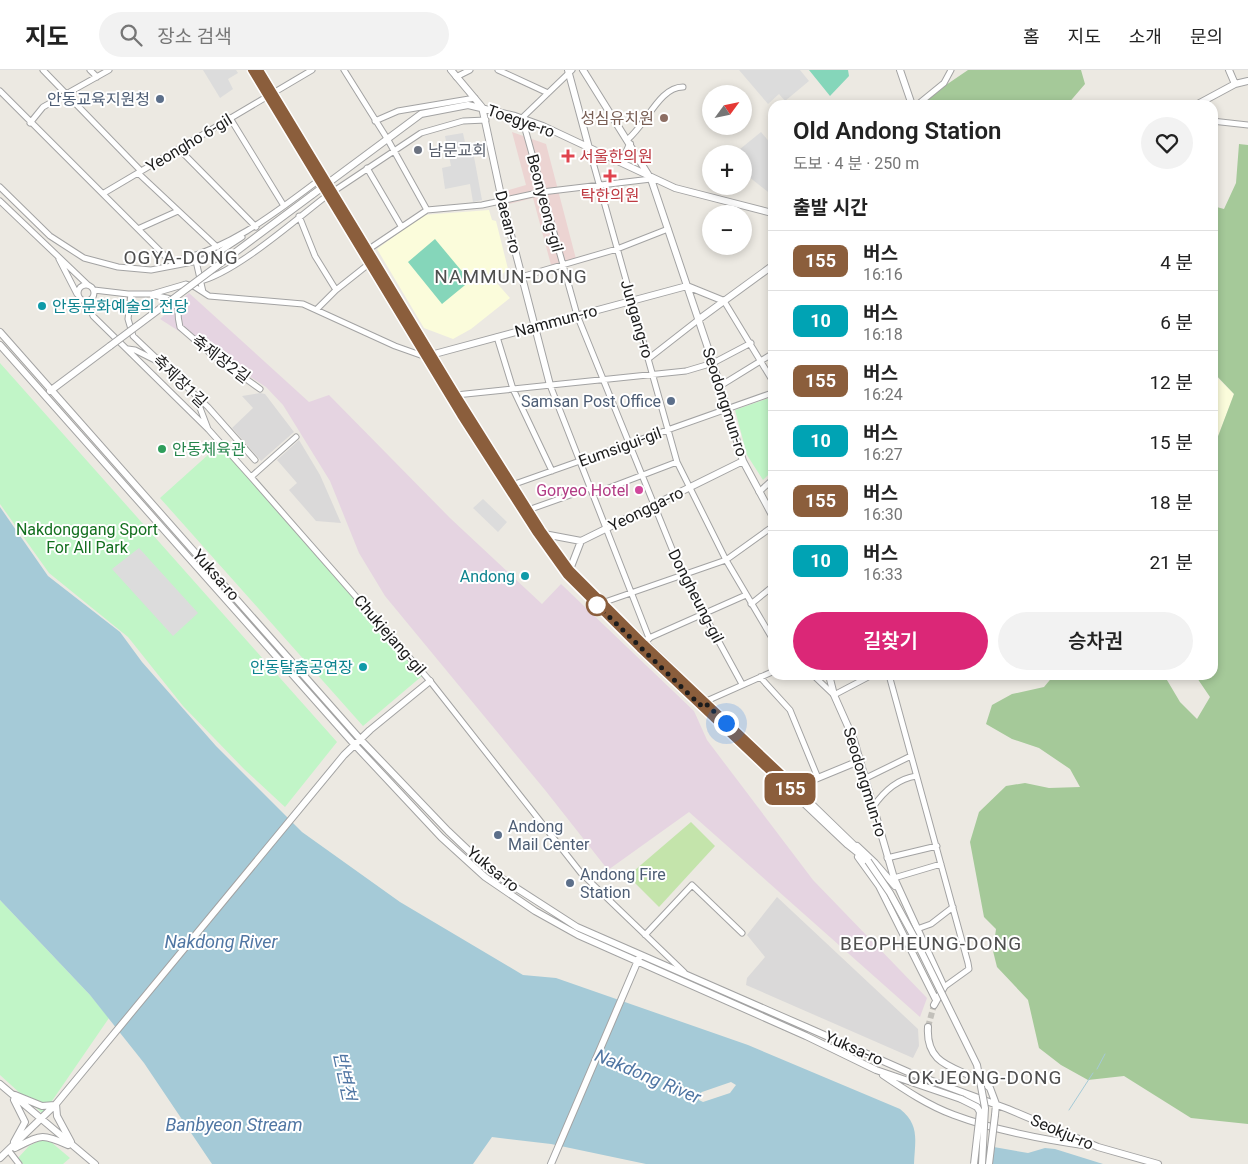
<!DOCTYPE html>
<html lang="ko">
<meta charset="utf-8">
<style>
:root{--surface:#fff;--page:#f2f2f2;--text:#222;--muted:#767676;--line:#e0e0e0;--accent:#db2777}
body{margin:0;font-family:Roboto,"Noto Sans KR",sans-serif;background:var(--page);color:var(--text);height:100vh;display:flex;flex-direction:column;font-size:19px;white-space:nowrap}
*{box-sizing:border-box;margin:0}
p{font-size:16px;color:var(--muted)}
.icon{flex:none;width:28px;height:28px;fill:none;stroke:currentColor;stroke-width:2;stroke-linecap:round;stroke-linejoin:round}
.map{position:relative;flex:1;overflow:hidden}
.drawer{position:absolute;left:768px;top:30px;width:450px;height:580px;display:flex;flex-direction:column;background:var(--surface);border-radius:15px;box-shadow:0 2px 8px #0003}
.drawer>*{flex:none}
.badge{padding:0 10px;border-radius:8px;font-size:18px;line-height:32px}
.needle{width:32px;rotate:57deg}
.fabs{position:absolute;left:702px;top:15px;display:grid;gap:10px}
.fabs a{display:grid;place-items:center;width:50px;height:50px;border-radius:50%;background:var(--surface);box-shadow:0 2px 8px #0003;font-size:25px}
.you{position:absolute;width:25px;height:25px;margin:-12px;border:4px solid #fff;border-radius:50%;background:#1a73e8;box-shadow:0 0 0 8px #1a73e833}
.map>.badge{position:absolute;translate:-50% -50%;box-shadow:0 0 0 2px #fff}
h2{padding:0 25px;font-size:19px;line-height:45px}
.round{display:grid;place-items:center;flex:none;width:52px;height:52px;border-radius:26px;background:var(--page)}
.headline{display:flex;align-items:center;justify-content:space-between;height:85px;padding:0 25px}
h1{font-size:24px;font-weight:600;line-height:38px}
.action{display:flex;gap:10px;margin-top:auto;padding:10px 25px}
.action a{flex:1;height:58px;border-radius:30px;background:var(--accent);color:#fff;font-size:20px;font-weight:600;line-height:58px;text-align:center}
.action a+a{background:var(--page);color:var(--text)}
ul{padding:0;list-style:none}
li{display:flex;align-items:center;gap:15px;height:60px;padding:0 25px;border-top:1px solid var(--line)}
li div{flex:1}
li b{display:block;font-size:19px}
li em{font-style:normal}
li .badge{min-width:55px;font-weight:700;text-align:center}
header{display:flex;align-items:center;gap:30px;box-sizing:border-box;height:70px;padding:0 25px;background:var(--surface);border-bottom:1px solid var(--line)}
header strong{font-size:24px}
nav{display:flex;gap:28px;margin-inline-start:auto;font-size:18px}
.search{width:350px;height:45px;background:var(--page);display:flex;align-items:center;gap:12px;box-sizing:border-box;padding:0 18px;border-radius:28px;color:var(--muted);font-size:19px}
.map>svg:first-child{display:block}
.residential{fill:#dad9d9}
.commercial{fill:#ecd4d2}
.industrial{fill:#e5d4e1}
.education{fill:#fbfcdb}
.grass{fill:#c4e4ab}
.forest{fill:#a5c999}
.park{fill:#c1f5c7}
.pitch{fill:#85d6ba}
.parking{fill:#dcdcdc}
.water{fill:#a5cad7;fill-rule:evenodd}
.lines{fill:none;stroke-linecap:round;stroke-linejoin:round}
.stream{stroke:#a5cad7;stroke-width:1}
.tertiary-tunnel{stroke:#c2c0ba;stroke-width:6;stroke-dasharray:6 3;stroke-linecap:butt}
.minor-casing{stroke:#a3a3a3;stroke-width:7}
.tertiary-casing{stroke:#a3a3a3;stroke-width:8}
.minor{stroke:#fff;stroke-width:5}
.tertiary{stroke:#fff;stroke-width:6}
.tertiary-bridge-casing{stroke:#a3a3a3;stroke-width:8;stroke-linecap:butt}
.tertiary-bridge{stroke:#fff;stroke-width:6}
.line-casing{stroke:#fff;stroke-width:11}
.line{stroke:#8b5e3c;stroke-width:8}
.walk{stroke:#1c1c1c;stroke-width:5;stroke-dasharray:0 9}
.service-dot{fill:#5c6f8a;stroke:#fff;stroke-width:2}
.education-dot{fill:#8d6e63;stroke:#fff;stroke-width:2}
.worship-dot{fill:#6b7280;stroke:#fff;stroke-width:2}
.health-dot{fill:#e0444e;stroke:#fff;stroke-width:2}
.culture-dot{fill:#0f9aa8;stroke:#fff;stroke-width:2}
.leisure-dot{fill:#2e9e5b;stroke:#fff;stroke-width:2}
.hotel-dot{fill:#d1479c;stroke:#fff;stroke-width:2}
.stop-dot{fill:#fff;stroke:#8b5e3c;stroke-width:2.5}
.labels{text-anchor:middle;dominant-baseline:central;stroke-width:4;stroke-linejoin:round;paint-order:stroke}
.service-label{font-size:16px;fill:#4e5e75;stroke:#fff;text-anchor:end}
.education-label{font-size:16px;fill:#785e54;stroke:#fff;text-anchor:end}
.street-label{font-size:16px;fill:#1c1c1c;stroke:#fff}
.worship-label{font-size:16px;fill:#5b616d;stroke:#fff;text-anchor:start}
.health-label{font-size:16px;fill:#be3a42;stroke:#fff;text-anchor:start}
.culture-label{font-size:16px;fill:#0d838f;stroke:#fff;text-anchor:end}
.leisure-label{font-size:16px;fill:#27864d;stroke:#fff;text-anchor:start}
.hotel-label{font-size:16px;fill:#b23c85;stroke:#fff;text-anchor:end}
.park-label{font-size:16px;fill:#13701f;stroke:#fff}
.water-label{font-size:18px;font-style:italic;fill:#5076a3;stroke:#fff}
.quarter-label{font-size:19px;letter-spacing:1px;fill:#4f4f4f;stroke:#fff}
</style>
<header>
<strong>지도</strong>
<div class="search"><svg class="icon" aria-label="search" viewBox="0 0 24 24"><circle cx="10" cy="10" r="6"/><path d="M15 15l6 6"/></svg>장소 검색</div>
<nav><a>홈</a><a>지도</a><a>소개</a><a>문의</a></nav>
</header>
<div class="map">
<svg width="1248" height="1094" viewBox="0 0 1248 1094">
<rect width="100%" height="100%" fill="#ece9e2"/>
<!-- residential -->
<path class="residential" d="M260,323L265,324L294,362L261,391L232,358L253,338L242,326Z
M299,370L320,405L341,453L316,451L289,420L297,413L277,390Z
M777,827L918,959L919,976L913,988L746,915L747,908L765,887L747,865Z"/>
<!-- commercial -->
<path class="commercial" d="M512,62L546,74L576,189L551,195L533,128L509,134L505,121L526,115Z"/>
<!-- industrial -->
<path class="industrial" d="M189,223L309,332L329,325L450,448L542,534L561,514L694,641L707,670L813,810L927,928L920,947L689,742L608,800L545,720L385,526L359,483L330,411L283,335L266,317L160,249Z"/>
<!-- education -->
<path class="education" d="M489,140L492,150L496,151L508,199L495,211L510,228L471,259L453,269L424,258L377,179L423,145Z
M1212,302L1234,324L1217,369L1213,365Z"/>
<!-- grass -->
<path class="grass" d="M691,752L715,776L659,837L628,806Z"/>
<!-- forest -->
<path class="forest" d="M968,0H1081L1085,14L1067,35H922L946,15Z
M1239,74L1248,75V1054L1191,1048L1124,1006L1088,1010L1061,995L1039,978L1028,930L997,897L993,881L996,859L984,847L970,772L979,742L1006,716L1025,713L1049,718L1080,717L1070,699L1039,678L1012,669L986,654L992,635L1012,624L1044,617L1054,605H1164L1180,632L1197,649L1210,627L1195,605H1212L1213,365L1217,369L1234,324L1213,302V136L1224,139L1236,113Z"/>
<!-- park -->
<path class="park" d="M0,293L337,672L285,737L244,699L183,636L128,567L49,503L0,434Z
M772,327V401L763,410L747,385L735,340Z
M219,375L422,606L363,656L160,428Z
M0,830L90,925L109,948L43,1044L0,1005Z
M41,1070L51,1072L70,1088L63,1094H23L18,1088L29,1076Z"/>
<!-- pitch -->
<path class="pitch" d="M809,0H848L849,6L830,26Z
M435,169L470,211L442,234L408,192Z"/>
<!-- parking -->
<path class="parking" d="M203,0H236L238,3L228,9L233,19L220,28Z
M739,0H800L809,11L785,31L779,24L768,34Z
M761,62L772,75V125L744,103V84H734Z
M463,63L466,77L472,76L482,130L473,132L470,114L445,119L442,98L451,96L445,66Z
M483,429L507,452L498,462L473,438Z
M139,478L198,543L173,566L112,499Z"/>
<!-- water -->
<path class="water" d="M0,437L48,506L120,562L142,592L216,676L302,762L400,832L523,905L556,908L748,975L900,1039C920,1055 915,1070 914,1094H646L551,1074L492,1067L473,1094H212L144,993L90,925L0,830ZM731,1012L736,1015L730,1023L703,1032L699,1030V1024L702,1022Z
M988,1076L1028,1083L1045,1078L1055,1079L1103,1094H977L982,1079Z"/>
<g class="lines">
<!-- stream -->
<path class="stream" d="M1097,999L1105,984
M1069,1040L1093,1003"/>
<!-- tertiary-tunnel -->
<path class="tertiary-tunnel" d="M928,957L934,935"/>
<!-- minor casing -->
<g class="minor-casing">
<path id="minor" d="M43,0L141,101
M90,0L97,7
M344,0L388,70L427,140
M498,0L548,23
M572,0L522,48L577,245L683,506L742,614
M456,7L470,0
M0,21L171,192C228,180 274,144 319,110
M917,35L944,13L951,0
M230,48L284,136
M375,51L398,41L475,28
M1212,51L1248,55
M30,53L43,37L109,0
M627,70C647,54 659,17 683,17
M589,78L677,392L726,490L772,568
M179,79L256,157
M367,98L401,156
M138,103L217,177
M0,117L50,166L84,188L118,197L151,200L203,190L216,184L242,167
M334,121L421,63L463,51L486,50
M104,123L312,0
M0,131L88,215
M299,146L315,186L336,220
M140,158L178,141
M369,179L427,140L482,135L542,122L651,109
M59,189L77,224
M196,191L203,222
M521,207L617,179L668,159
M197,212C235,204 296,149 329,124
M78 223a8 8 0 1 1 16 0a8 8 0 1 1-16 0Z
M94,220L128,224H152L186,214L195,217L209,226L303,234L395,276L426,287
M131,224L128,249L133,266L208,337L255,390
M152,225C189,232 173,230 180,257L210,283L260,319
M88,231L93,246L208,359L251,407L430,611L581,803L684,902
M724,231L772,310
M317,239L336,220L370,193
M497,267L513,319L552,401
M128,279L135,280L155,290
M648,289L698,250
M550,315L649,568L746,525
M720,316L772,284
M456,325L686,301L713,293L751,273
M197,330L208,359
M251,407L296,367
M512,415L772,323
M759,422L772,410
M593,424L677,392
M528,440L590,418
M602,533L726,490L772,457
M751,534L772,517
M813,605L834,625L872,605
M889,605L968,893L969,899L944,917
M760,607L790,640L818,708
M702,633L772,602
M864,709L911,686
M873,737C884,721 897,709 916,706
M887,788L937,776
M894,808L941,794
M917,859L931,854L953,837
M645,865L692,815L742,863
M9,1081L19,1094"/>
</g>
<!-- tertiary casing -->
<g class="tertiary-casing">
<path id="tertiary" d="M251,0L461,345L537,463L567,505L640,578L848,775L868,791
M259,0L456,325L541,460L570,500L858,779
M451,0L482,37L502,130L550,315
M568,0L589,78
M583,0L651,109L713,293L743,391L772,445
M900,0L912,35
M1229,0L1235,14
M1196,35L1235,14L1248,11
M614,91L626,83L630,74
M312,125L421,44L468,35L515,46L543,56L675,118L772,143
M687,216L724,231
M698,250L772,196
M0,262L360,669L448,761L490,801L577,857L806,957L908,1002L1008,1039L1098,1077L1158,1094
M0,275L354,674L441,767L485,807L535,841L578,865L806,966L876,1000L961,1029L982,1032
M427,286L687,216
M50,321L110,276
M544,464L581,471
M569,502L581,471L743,391
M641,577L649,568
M829,605L834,625L854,670L894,808L944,917L934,935
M791,719L859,691
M857,776L875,793L895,816
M858,787L879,816L936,930
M928,957C925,1002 966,996 990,1018L996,1034L995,1045
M883,1005C905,1020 929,1036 954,1045C994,1060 1046,1070 1089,1076
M0,1014L95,1094
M15,1025L42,1036L55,1035
M56,1034L57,1046L71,1072
M14,1072L25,1052L14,1030
M15,1078C41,1065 41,1063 68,1075
M0,1088L56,1034L344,685L370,660L430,611
M551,1094L639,888"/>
</g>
<!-- minor -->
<use href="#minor" class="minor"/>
<!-- tertiary -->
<use href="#tertiary" class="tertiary"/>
<!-- tertiary-bridge casing -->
<g class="tertiary-bridge-casing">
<path id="tertiary-bridge" d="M110,276L312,125
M868,791L890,823L914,867L977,995L985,1038L982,1094
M961,1029L977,1037L980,1042L974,1094
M989,1094L995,1045"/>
</g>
<!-- tertiary-bridge -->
<use href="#tertiary-bridge" class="tertiary-bridge"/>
</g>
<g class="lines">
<!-- line casing -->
<g class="line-casing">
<path id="line" d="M252,0L461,345L537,463L567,505L640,578L790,720L794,716L644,574L570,500L541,460L456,325L259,0"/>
</g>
<!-- line -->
<use href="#line" class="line"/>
<!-- walk -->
<path class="walk" d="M597,535L700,635L704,632L726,653"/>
</g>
<!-- markers -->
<g class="service-dot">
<circle cx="160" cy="29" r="5"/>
<circle cx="671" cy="331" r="5"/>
<circle cx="498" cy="765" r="5"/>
<circle cx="570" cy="813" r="5"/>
</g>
<circle class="education-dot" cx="664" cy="48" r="5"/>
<circle class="worship-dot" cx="418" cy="80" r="5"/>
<g class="health-dot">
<path d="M565.5 78.5h5v5h5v5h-5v5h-5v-5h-5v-5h5z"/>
<path d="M607.5 98.5h5v5h5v5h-5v5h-5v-5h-5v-5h5z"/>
</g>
<g class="culture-dot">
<circle cx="42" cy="236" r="5"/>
<circle cx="525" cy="506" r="5"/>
<circle cx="363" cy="597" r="5"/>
</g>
<circle class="leisure-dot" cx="162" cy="379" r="5"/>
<circle class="hotel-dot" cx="639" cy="420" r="5"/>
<circle class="stop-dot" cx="597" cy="535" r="10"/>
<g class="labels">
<!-- service labels -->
<g class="service-label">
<text x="150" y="29">안동교육지원청</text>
<text x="661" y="331">Samsan Post Office</text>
<text x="508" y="756" text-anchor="start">Andong<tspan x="508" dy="18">Mail Center</tspan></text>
<text x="580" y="804" text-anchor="start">Andong Fire<tspan x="580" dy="18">Station</tspan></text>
</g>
<!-- education labels -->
<g class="education-label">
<text x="654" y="48">성심유치원</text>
</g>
<!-- street labels -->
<g class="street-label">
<text transform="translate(521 51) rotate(19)">Toegye-ro</text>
<text transform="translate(189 73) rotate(-31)">Yeongho 6-gil</text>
<text transform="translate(545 133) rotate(75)">Beonyeong-gil</text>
<text transform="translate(508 152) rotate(76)">Daean-ro</text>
<text transform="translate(637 249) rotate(74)">Jungang-ro</text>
<text transform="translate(556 251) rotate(-15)">Nammun-ro</text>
<text transform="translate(221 289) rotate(37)">축제장2길</text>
<text transform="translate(180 311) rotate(44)">축제장1길</text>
<text transform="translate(725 332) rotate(72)">Seodongmun-ro</text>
<text transform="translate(620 377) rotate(-20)">Eumsigui-gil</text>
<text transform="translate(646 439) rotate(-26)">Yeongga-ro</text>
<text transform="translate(216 505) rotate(49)">Yuksa-ro</text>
<text transform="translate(696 526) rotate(63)">Dongheung-gil</text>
<text transform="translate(390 565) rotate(49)">Chukjejang-gil</text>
<text transform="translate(865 712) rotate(73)">Seodongmun-ro</text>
<text transform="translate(493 799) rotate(39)">Yuksa-ro</text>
<text transform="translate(854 978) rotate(24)">Yuksa-ro</text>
<text transform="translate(1062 1062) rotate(23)">Seokju-ro</text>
</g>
<!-- worship labels -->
<g class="worship-label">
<text x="428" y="80">남문교회</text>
</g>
<!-- health labels -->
<g class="health-label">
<text x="579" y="86">서울한의원</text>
<text x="610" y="125" text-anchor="middle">탁한의원</text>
</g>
<!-- culture labels -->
<g class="culture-label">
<text x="52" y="236" text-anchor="start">안동문화예술의 전당</text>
<text x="515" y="506">Andong</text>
<text x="353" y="597">안동탈춤공연장</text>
</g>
<!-- leisure labels -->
<g class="leisure-label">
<text x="172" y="379">안동체육관</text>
</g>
<!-- hotel labels -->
<g class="hotel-label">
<text x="629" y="420">Goryeo Hotel</text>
</g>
<!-- park labels -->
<g class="park-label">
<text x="87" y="459">Nakdonggang Sport<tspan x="87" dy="18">For All Park</tspan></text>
</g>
<!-- water labels -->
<g class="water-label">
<text x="221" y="871">Nakdong River</text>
<text transform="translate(345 1006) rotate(78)">반변천</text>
<text transform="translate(648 1006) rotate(23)">Nakdong River</text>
<text x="234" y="1054">Banbyeon Stream</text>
</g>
<!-- quarter labels -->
<g class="quarter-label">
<text x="181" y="187">OGYA-DONG</text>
<text x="511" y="206">NAMMUN-DONG</text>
<text x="931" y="873">BEOPHEUNG-DONG</text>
<text x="985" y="1007">OKJEONG-DONG</text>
</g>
</g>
</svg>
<div class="fabs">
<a><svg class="needle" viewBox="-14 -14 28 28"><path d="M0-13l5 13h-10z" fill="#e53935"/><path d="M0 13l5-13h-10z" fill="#767676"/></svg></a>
<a>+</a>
<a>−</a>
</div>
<div class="you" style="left:726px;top:653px"></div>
<b class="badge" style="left:790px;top:719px;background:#8b5e3c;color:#fff">155</b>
<section class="drawer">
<div class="headline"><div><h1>Old Andong Station</h1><p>도보 · 4 분 · 250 m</p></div><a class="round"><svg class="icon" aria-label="heart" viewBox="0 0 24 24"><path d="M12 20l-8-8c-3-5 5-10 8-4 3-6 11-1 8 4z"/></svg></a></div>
<h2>출발 시간</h2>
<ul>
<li><span class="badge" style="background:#8b5e3c;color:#fff">155</span><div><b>버스</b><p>16:16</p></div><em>4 분</em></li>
<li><span class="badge" style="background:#00a3b4;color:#fff">10</span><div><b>버스</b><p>16:18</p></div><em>6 분</em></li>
<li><span class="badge" style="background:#8b5e3c;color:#fff">155</span><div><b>버스</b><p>16:24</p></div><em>12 분</em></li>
<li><span class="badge" style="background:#00a3b4;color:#fff">10</span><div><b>버스</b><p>16:27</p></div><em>15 분</em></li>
<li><span class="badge" style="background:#8b5e3c;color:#fff">155</span><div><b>버스</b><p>16:30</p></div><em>18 분</em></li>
<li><span class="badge" style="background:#00a3b4;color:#fff">10</span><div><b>버스</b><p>16:33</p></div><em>21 분</em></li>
</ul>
<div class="action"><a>길찾기</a><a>승차권</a></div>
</section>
</div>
